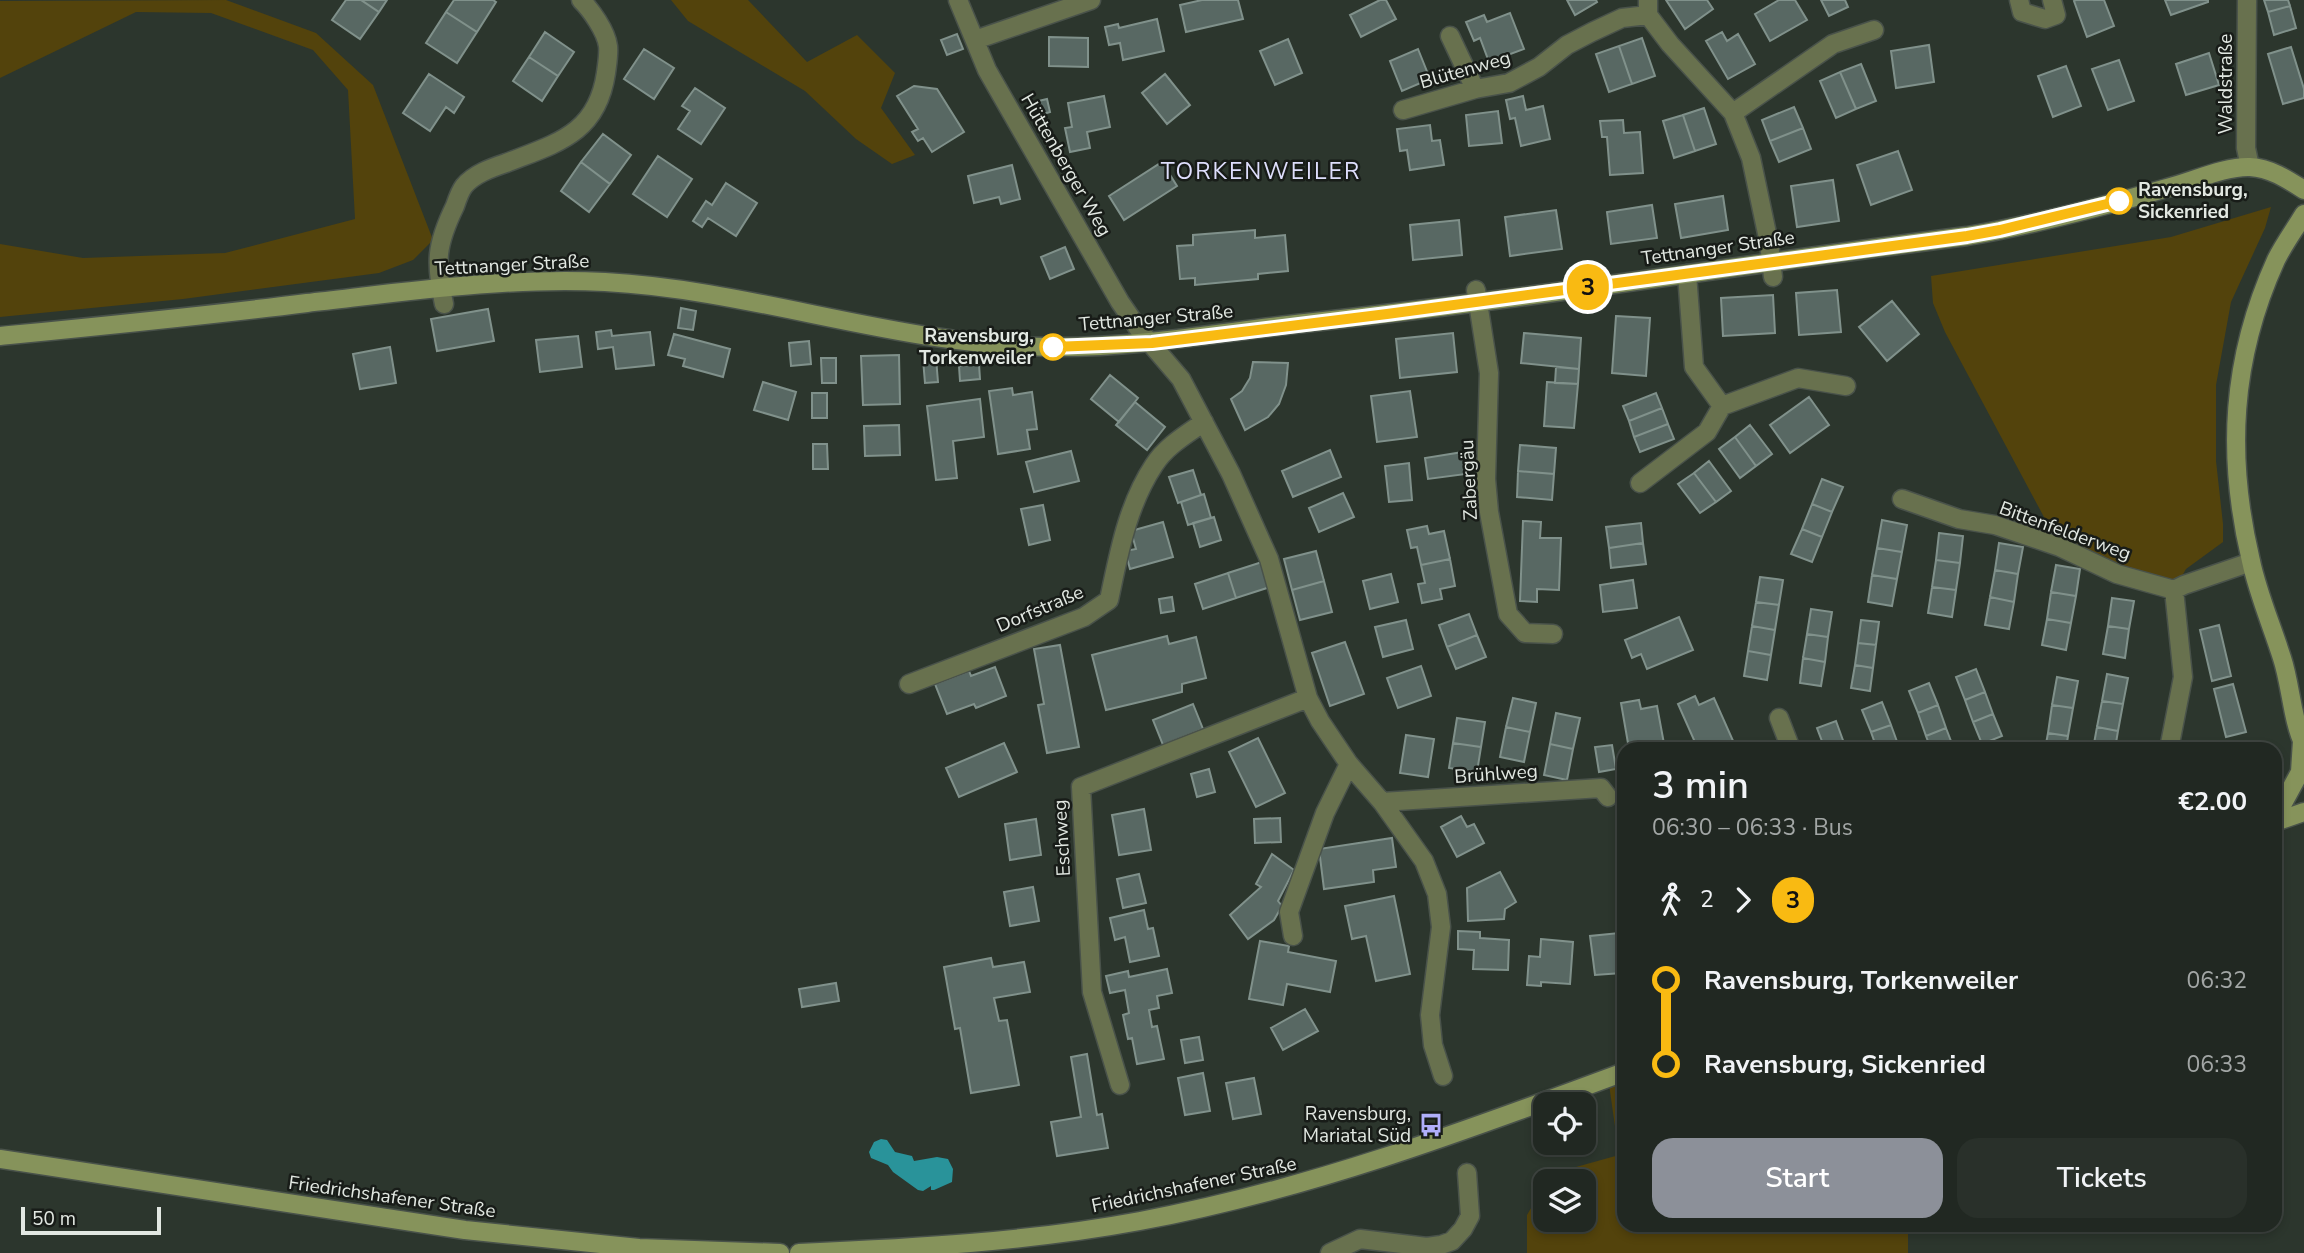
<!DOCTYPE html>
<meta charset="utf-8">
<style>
:root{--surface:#212822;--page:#29302a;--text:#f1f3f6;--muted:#a2a6a5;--line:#3e4440;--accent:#8c9099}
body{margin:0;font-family:"Nunito Sans",sans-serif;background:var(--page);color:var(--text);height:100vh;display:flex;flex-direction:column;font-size:26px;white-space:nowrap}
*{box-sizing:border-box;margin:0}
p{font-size:23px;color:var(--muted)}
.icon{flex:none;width:38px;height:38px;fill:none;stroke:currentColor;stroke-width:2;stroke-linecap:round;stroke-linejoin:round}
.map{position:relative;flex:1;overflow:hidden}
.drawer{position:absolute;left:1617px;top:742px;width:665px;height:490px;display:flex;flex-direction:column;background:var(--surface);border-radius:21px;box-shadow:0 4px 10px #0003,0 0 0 2px var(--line)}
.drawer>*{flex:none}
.badge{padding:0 14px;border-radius:23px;font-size:24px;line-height:46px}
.controls{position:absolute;left:1533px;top:1092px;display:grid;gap:14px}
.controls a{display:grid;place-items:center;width:63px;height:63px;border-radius:14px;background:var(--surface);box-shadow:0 4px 10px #0003,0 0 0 2px var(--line);font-size:35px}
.scale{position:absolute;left:21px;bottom:18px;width:140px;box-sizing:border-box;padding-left:7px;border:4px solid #e2e8e2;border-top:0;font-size:19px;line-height:24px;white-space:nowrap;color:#e2e8e2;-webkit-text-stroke:5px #181c18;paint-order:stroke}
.map>.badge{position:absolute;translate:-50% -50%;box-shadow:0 0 0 4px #fff}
.legs{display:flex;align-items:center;gap:10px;height:77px;padding:0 35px;font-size:23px}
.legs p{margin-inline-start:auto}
.summary{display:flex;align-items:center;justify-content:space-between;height:119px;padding:0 35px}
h1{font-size:38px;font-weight:600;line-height:52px}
.button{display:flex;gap:14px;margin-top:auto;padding:14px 35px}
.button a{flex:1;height:80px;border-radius:21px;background:var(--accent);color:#fff;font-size:28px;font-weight:600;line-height:80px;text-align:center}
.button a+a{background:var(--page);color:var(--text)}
ul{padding:0 35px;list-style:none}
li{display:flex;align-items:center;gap:24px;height:84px;font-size:26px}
li i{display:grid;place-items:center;width:10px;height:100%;margin:0 9px;background:currentColor}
li i::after{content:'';width:18px;height:18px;margin:-9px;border:5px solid;border-radius:50%;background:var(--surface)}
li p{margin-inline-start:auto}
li:first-child i{background:linear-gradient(#0000 50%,currentColor 0)}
li:last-child i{background:linear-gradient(currentColor 50%,#0000 0)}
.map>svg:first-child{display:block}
.green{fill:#53430c}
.water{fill:#29939a}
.building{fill:#586863;stroke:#80918b;stroke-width:2}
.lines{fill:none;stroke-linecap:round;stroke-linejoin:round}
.street-casing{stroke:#49524a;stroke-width:21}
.secondary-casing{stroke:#49524a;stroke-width:21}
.street{stroke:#68714e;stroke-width:18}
.secondary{stroke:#86935b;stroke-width:18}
.line-1-casing{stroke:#fff;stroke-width:16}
.line-1{stroke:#f9ba12;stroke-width:10}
.stop-1-dot{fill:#fff;stroke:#f9ba12;stroke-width:3.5}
.labels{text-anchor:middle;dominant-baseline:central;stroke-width:5;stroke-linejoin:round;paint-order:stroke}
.street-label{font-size:19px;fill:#e2e8e2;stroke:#181c18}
.stop-label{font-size:19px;font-weight:bold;fill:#e2e8e2;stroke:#181c18;text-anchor:start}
.poi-label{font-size:19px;fill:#e2e8e2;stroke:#181c18;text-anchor:end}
.quarter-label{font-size:23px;letter-spacing:2px;fill:#dedefc;stroke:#181c18}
</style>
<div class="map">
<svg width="2304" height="1253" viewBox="0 0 2304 1253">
<rect width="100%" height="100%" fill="#2c362d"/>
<!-- green -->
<path class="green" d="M226,0L316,33L373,85L433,240L413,260L379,273L183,299L0,317V244L83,258L225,253L355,219L348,90L313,50L211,13L136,12L0,78V1Z
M671,0H748L807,62L857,35L895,73L881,108L915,155L892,164L856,139L805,91L688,21Z
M2271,207L2265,228L2231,302L2216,385V461L2223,524V542L2186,569L2174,590L2060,547L1945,332L1933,303L1931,276L2171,237Z
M1624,1072V1225H1908V1253H1527V1215L1545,1184V1220H1584V1181H1547L1551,1174L1619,1155L1608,1077Z"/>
<!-- water -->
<path class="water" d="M881,1139L887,1140L895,1152L912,1156L914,1161L937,1157L948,1159L953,1169L952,1182L934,1190H931V1186L923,1191L918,1190L893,1172L888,1165L871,1158L869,1152L874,1142Z"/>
<!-- building -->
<path class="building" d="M346,0H361L379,12L360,39L332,20Z
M361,0H387L379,12Z
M454,0H493L496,2L477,32L446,12Z
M1202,0H1238L1243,19L1186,32L1180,5Z
M1380,0H1386L1396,19L1361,37L1350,15Z
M1567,0H1596L1597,2L1575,15Z
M1666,0H1707L1713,9L1685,29Z
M1779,0H1795L1807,20L1770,41L1755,14Z
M1821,0H1845L1848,7L1829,16Z
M2076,0H2104L2114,26L2087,37L2074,1Z
M2165,0H2208V2L2171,15Z
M2264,0H2288L2290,6L2268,12Z
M2290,6L2296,28L2274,35L2268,12Z
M446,12L477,32L457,63L426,43Z
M1510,13L1524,49L1489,62L1480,38L1474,41L1466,22L1484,15L1487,22Z
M1157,19L1164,51L1123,60L1120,43L1109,45L1105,27L1118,24L1119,28Z
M545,32L574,52L558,76L529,57Z
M1722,32L1727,41L1738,34L1755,64L1728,79L1706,41Z
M957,34L963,49L947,55L941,40Z
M1049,37L1088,38V67L1049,66Z
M1642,38L1655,76L1632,84L1619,46Z
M1288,39L1302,73L1275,85L1260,51Z
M1929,45L1934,82L1896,88L1891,51Z
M1619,46L1632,84L1609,92L1596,54Z
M2291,47L2304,89V98L2283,104L2268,54Z
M644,49L674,68L654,99L624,79Z
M1418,49L1430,79L1402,91L1390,61Z
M2209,53L2219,85L2186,95L2176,64Z
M529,57L558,76L542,101L513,81Z
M2119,60L2134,101L2108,110L2092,69Z
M1861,64L1876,101L1856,109L1840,72Z
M2066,66L2081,106L2053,117L2038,76Z
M1840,72L1856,109L1836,118L1820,81Z
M429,74L464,97L454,113L446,107L430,131L403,113Z
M1165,74L1190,105L1167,124L1142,93Z
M914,86L937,89L964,132L932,152L923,138L918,141L912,132L918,129L897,96Z
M695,88L725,108L701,144L678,129L690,111L682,106Z
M1104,96L1110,127L1087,132L1090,148L1070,152L1065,128L1072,127L1068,103Z
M1523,96L1526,110L1543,106L1550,139L1521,146L1515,118L1510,119L1506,100Z
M1047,99L1050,112L1033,117L1030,103Z
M1794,107L1803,128L1770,141L1762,120Z
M1704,108L1716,144L1695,151L1683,115Z
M1498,111L1502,143L1469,146L1466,115Z
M1683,115L1695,151L1674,158L1663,121Z
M1623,120L1624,133L1640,132L1643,173L1610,175L1607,137H1602L1600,121Z
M1430,125L1432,141L1440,140L1444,165L1410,170L1407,150L1400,151L1397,129Z
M1803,128L1811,149L1779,162L1770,141Z
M603,134L631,155L610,184L581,162Z
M1898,151L1912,190L1871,205L1857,165Z
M658,156L692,179L667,217L633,194Z
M581,162L610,184L589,212L561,191Z
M1162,162L1177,186L1124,220L1109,196Z
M1012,165L1020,199L1001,204L999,197L974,203L968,176Z
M1833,180L1839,221L1797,227L1791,186Z
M726,183L757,203L736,236L708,218L702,227L693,221L706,201L712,205Z
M1723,196L1728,230L1681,238L1675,204Z
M1652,205L1657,238L1611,244L1607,212Z
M1556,210L1562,249L1510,256L1505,217Z
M1459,220L1462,255L1413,260L1410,225Z
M1255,230V238L1285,235L1288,271L1258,274V279L1195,285V278L1180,279L1177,246L1193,245V235Z
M1065,247L1074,269L1050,279L1041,257Z
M1837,290L1841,332L1799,335L1796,293Z
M1773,295L1775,333L1723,336L1721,298Z
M1892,301L1919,334L1887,361L1859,327Z
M681,308L696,311L693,330L678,328Z
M488,309L494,341L437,351L431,319Z
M1616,316L1650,318L1646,376L1612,373Z
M611,330L612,336L650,332L654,365L616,369L613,347L598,349L596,332Z
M1453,333L1457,372L1400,378L1396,339Z
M1524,333L1581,338L1579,369L1521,363Z
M674,334L730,349L723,377L683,366L685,359L668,355Z
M578,336L582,367L540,372L536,340Z
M809,341L811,364L791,366L789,343Z
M390,347L396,383L360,389L353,354Z
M899,355L900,404L863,405L861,356Z
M821,358H836V383H822Z
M936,358L938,382L925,383L923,359Z
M1253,362L1288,363L1286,385L1279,404L1268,417L1245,430L1231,399L1242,391L1250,378Z
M979,364L980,379L960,381L959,366Z
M1556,367L1579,369L1578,384L1555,383Z
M1110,375L1138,398L1119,422L1091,399Z
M763,382L796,392L788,420L754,410Z
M1547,382L1578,384L1574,428L1544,426Z
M1012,388L1013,395L1032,392L1037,429L1027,430L1030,449L998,454L989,391Z
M1410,391L1417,437L1377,442L1371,396Z
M812,393H827V418H812Z
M1656,393L1662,408L1629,421L1623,406Z
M1809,397L1829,425L1790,453L1770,425Z
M980,399L984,437L953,441L957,478L936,480L927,406Z
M1135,402L1165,427L1147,450L1116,425Z
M1662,408L1668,424L1634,437L1629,421Z
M1668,424L1674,439L1640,452L1634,437Z
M899,425L900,455L865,456L864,426Z
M1750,425L1772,454L1756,466L1735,437Z
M1735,437L1756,466L1740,478L1719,449Z
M813,444H827L828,469H813Z
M1520,445L1556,448L1554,474L1518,471Z
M1330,450L1341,477L1293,497L1282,471Z
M1071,451L1079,481L1034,492L1026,462Z
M1463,452L1466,474L1428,479L1425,458Z
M1709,461L1731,491L1716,502L1694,473Z
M1409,463L1412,500L1389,502L1385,466Z
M1193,470L1201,495L1178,503L1169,477Z
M1518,471L1554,474L1552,500L1517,497Z
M1694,473L1716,502L1700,513L1678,484Z
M1822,479L1843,487L1832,512L1812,504Z
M1343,493L1354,517L1319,532L1309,508Z
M1204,494L1211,518L1188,525L1181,502Z
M1812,504L1832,512L1822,537L1802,529Z
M1043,505L1050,540L1029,545L1021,509Z
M1214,517L1221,540L1200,547L1193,523Z
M1882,520L1907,525L1902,552L1877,548Z
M1523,521L1541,522L1540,538H1561L1559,590L1537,589V602L1520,601Z
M1163,522L1173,557L1130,569L1125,551L1136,549L1131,531Z
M1641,523L1643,543L1609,548L1606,527Z
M1427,526L1429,534L1444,531L1450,559L1421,565L1417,547L1411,548L1407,530Z
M1802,529L1822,537L1812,562L1791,554Z
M1939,533L1963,536L1960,563L1936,560Z
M1643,543L1646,564L1611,568L1609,548Z
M1999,543L2023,547L2018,574L1995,570Z
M1877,548L1902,552L1897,579L1872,575Z
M1316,551L1324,581L1292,590L1284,559Z
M1450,559L1455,586L1440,589L1442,599L1422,603L1418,584L1425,583L1421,565Z
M1936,560L1960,563L1956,590L1932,587Z
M1262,562L1270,587L1236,598L1228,573Z
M2056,565L2080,569L2076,596L2051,592Z
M1995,570L2018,574L2014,602L1990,597Z
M1228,573L1236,598L1203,609L1195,584Z
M1391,574L1398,602L1370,609L1363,581Z
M1872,575L1897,579L1892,606L1868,602Z
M1760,577L1783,580L1779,605L1756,602Z
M1633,580L1637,608L1603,612L1600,585Z
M1324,581L1332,612L1300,620L1292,590Z
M1932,587L1956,590L1952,617L1928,613Z
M2051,592L2076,596L2071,623L2047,619Z
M1172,597L1174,611L1161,613L1159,599Z
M1990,597L2014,602L2009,629L1985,625Z
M2112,598L2134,601L2129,629L2108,626Z
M1756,602L1779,605L1775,630L1752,626Z
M1811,609L1832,612L1828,637L1807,634Z
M1469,614L1477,635L1447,647L1439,625Z
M1679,617L1693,650L1647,669L1641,654L1632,658L1625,640Z
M2047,619L2071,623L2066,650L2042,645Z
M1406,620L1413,649L1383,657L1375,627Z
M1861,620L1879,622L1876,645L1858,643Z
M2219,625L2231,676L2212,681L2200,630Z
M1752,626L1775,630L1771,655L1748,651Z
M2108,626L2129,629L2125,658L2103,654Z
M1807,634L1828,637L1825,662L1803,658Z
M1477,635L1486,657L1456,669L1447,647Z
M1167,636L1169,644L1196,637L1206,678L1182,684V692L1106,710L1092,655Z
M1345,642L1364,694L1330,706L1312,653Z
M1858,643L1876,645L1873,668L1855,665Z
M1060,645L1079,747L1047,753L1038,705L1044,704L1034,649Z
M1748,651L1771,655L1767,680L1744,676Z
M1803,658L1825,662L1821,686L1800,683Z
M1855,665L1873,668L1870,691L1851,688Z
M1421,666L1431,696L1398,708L1387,678Z
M995,667L1006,696L976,708L974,704L947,714L935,684L969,671L971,676Z
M1976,669L1985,692L1965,700L1956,677Z
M2107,674L2128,678L2123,704L2102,701Z
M2057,677L2078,681L2073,708L2052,705Z
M1929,683L1938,705L1918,713L1909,691Z
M2233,684L2246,732L2226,737L2214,689Z
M1985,692L1993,714L1973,722L1965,700Z
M1695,696L1699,705L1714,698L1734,743L1721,749H1698L1678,704Z
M1513,698L1536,703L1530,732L1506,727Z
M1639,700L1641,709L1657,706L1665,749H1629L1621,703Z
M2102,701L2123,704L2118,731L2097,727Z
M1882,702L1891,725L1871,732L1862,710Z
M1193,704L1203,729L1163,745L1153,720Z
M1938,705L1946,728L1926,736L1918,713Z
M2052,705L2073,708L2068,736L2048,733Z
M1556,713L1580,718L1573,749L1550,744Z
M1993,714L2002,736L1982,744L1973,722Z
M1457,718L1485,722L1481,747L1453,743Z
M1836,721L1844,743L1825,749L1817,728Z
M1891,725L1899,747L1877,749L1871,732Z
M1506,727L1530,732L1524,762L1500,757Z
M2097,727L2118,731L2115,749H2093Z
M1946,728L1954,749H1931L1926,736Z
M2048,733L2068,736L2066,749H2045Z
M1406,735L1434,739L1428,777L1400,773Z
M1258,738L1285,793L1256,807L1229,752Z
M1004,743L1017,772L959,797L946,768Z
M1453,743L1481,747L1477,772L1449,768Z
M1550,744L1573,749L1567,780L1544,775Z
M1612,745L1616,769L1599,772L1595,747Z
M1209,769L1215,792L1197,797L1191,774Z
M1144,809L1151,850L1119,855L1112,815Z
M1461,816L1467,827L1474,824L1484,843L1457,857L1441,827Z
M1280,818L1281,842L1255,843L1254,819Z
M1036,819L1041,855L1010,860L1005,824Z
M1392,838L1396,867L1373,870L1374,882L1324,889L1319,849Z
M1272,854L1294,870L1278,901L1282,906L1274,920L1248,939L1230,915L1261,887L1256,884Z
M1500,872L1516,902L1505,909L1504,919L1468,921L1467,888Z
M1139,874L1146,903L1123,908L1117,879Z
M1033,887L1039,921L1010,926L1004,892Z
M1394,896L1410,974L1376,981L1366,936L1352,939L1345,906Z
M1144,910L1148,929L1153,928L1159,956L1130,962L1125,937L1115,940L1110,918Z
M1458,931L1480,932V938L1509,940L1508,970L1473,969L1474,950L1458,949Z
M1619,933L1620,941H1624V945L1622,973L1595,975L1590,936Z
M1541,939L1573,942L1570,984L1541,982V986L1527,985L1529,956L1540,957Z
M1260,941L1289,946L1288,952L1336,961L1330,992L1287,984L1283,1005L1249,999Z
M991,958L993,967L1024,962L1030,992L994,998L999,1021L1007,1020L1019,1085L971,1093L960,1028L955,1029L944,967Z
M1167,969L1172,993L1157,996L1159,1008L1149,1010L1152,1027L1157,1026L1164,1059L1137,1064L1132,1038L1128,1039L1123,1015L1129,1013L1125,990L1110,993L1106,976L1128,971L1129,977Z
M836,983L839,1001L802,1007L799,989Z
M1305,1009L1318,1031L1283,1050L1271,1028Z
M1199,1037L1203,1060L1185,1063L1181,1040Z
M1087,1054L1097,1115L1102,1114L1108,1148L1057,1156L1051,1122L1081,1117L1071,1057Z
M1203,1073L1210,1111L1185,1115L1178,1078Z
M1254,1078L1261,1114L1233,1119L1226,1083Z"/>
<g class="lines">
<!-- street casing -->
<g class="street-casing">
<path id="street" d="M958,0L987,70L1120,302L1140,331L1181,379L1231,474L1269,559L1308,698L1320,721L1349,764L1382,802L1424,861L1437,894L1441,927L1430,1015L1433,1045L1443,1076
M1648,0V15L1670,44L1733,113L1751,158L1769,243L1773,277
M2019,0L2022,12L2045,19L2056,15L2052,0
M2247,0L2246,148L2250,167
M1450,36L1475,89
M975,40L1091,0
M1403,110L1475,89L1509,83L1539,67L1567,45L1592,32L1622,18L1648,15
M1733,113L1833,44L1874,30
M1687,274L1694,367L1722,406L1798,378L1846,386
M1476,290L1489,373L1486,479L1489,512L1508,614L1525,633L1553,634
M444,304C435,262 436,245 455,206C457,200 460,191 464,186C474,174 491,168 506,163C557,143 597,134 606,73C607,65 609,54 608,46C606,31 591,10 581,0
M1640,483L1707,432L1722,406
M1902,499L1959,519L1995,525L2060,547L2117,574L2174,590
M2174,590L2184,585L2251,562
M909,684L1084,617L1109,600C1119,553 1127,506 1154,465C1166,446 1187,434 1204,422
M1779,718L1791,749
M2169,749L2183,677L2174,590
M1382,802L1601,788L1608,797
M1293,936L1289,912L1325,813L1349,764
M1120,1085L1092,992L1081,787L1308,698
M1330,1253L1360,1239L1427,1247L1441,1245L1452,1241L1463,1229L1470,1216L1467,1173"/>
</g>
<!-- secondary casing -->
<g class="secondary-casing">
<path id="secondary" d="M2304,214C2295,229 2284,244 2276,260C2231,359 2226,456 2251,561C2258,594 2272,626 2282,658C2291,685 2292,721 2304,745
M0,336C102,326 205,316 307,303C405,292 506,277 605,282C757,290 904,348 1058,347C1141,347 1223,332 1305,323C1527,299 1746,264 1967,236C2034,225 2101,207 2167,188C2191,182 2225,166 2250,167C2270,168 2287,179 2304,190
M2275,818L2300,772L2302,741
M2275,822L2304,812
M0,1159L465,1230L639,1248L780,1253
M799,1253C913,1248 1027,1242 1140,1221C1307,1190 1465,1131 1624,1072"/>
</g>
<!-- street -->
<use href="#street" class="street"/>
<!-- secondary -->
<use href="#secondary" class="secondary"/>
</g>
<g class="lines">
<!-- line-1 casing -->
<g class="line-1-casing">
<path id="line-1" d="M1053,347L1152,343L1387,314L1967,236L2000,230L2119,201"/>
</g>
<!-- line-1 -->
<use href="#line-1" class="line-1"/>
</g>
<!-- icons -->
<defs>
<g id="bus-bare" transform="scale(1.89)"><path d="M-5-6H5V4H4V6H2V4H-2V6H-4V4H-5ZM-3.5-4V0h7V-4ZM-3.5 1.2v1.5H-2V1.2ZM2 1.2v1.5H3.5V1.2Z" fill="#b0aefa" stroke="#181c18" stroke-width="2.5" paint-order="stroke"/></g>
</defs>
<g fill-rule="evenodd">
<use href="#bus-bare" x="1431" y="1125"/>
</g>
<!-- markers -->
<g class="stop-1-dot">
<circle cx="2119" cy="201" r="12"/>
<circle cx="1053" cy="347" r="12"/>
</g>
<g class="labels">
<!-- street labels -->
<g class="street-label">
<text transform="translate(1465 70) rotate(-16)">Blütenweg</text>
<text transform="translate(2226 84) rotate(-90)">Waldstraße</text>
<text transform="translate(1066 165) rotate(60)">Hüttenberger Weg</text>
<text transform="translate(1718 248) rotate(-8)">Tettnanger Straße</text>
<text transform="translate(512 265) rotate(-3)">Tettnanger Straße</text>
<text transform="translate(1156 318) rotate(-5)">Tettnanger Straße</text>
<text transform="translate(1469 480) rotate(-93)">Zabergäu</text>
<text transform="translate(2065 531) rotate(20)">Bittenfelderweg</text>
<text transform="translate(1040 609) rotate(-23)">Dorfstraße</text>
<text transform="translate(1496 774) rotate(-4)">Brühlweg</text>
<text transform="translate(1062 838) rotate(-93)">Eschweg</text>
<text transform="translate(1194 1185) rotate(-12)">Friedrichshafener Straße</text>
<text transform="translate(392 1197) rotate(8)">Friedrichshafener Straße</text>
</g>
<!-- stop labels -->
<g class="stop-label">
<text x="2138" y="190">Ravensburg,<tspan x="2138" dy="22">Sickenried</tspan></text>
<text x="1034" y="336" text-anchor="end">Ravensburg,<tspan x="1034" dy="22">Torkenweiler</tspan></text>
</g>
<!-- poi labels -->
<g class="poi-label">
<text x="1411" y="1114">Ravensburg,<tspan x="1411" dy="22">Mariatal Süd</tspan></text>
</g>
<!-- quarter labels -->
<g class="quarter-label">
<text x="1261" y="171">TORKENWEILER</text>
</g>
</g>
</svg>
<div class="controls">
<a><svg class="icon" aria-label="locate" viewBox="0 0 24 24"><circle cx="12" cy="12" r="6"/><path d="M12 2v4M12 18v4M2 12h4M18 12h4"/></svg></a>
<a><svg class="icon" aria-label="layers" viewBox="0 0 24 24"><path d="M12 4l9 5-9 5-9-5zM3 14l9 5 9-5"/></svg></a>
</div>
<div class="scale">50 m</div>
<b class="badge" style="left:1588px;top:287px;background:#f9ba12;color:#111">3</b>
<section class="drawer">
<div class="summary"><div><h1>3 min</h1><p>06:30 – 06:33 · Bus</p></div><b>€2.00</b></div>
<div class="legs"><svg class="icon" aria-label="walk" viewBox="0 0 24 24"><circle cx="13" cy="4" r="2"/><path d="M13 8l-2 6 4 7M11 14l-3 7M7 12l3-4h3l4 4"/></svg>2<svg class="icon" aria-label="forward" viewBox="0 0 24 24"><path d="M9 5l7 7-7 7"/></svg><b class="badge" style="background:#f9ba12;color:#111">3</b></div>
<ul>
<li><i style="color:#f9ba12"></i><b>Ravensburg, Torkenweiler</b><p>06:32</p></li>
<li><i style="color:#f9ba12"></i><b>Ravensburg, Sickenried</b><p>06:33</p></li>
</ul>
<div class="button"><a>Start</a><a>Tickets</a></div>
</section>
</div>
